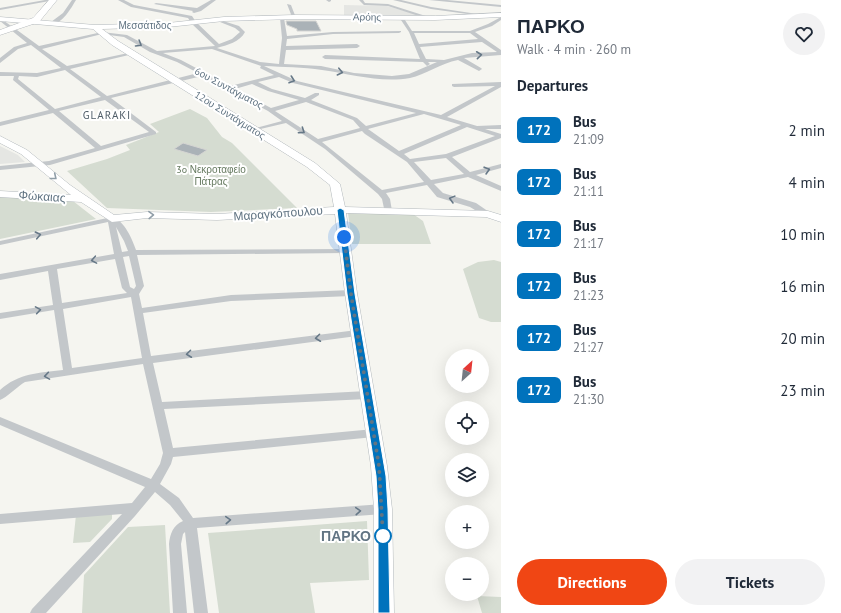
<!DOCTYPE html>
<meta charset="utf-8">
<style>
:root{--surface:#fff;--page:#f2f2f3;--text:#1f2937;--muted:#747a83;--accent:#f04614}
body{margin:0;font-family:"PT Sans",sans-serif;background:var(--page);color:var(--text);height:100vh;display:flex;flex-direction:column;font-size:15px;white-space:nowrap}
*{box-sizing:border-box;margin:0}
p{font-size:13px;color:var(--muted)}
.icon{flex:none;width:22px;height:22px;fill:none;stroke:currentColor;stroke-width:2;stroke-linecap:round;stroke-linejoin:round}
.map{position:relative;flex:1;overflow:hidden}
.details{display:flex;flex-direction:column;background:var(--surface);width:340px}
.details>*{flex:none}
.badge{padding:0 8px;border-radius:6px;font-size:14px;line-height:26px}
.needle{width:26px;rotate:27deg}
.fabs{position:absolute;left:445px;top:349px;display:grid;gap:8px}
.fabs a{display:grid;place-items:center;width:44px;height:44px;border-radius:50%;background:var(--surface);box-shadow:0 4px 16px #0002;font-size:20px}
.you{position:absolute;width:20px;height:20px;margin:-10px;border:3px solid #fff;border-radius:50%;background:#1a73e8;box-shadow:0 0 0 6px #1a73e833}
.map>.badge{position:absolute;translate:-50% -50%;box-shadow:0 0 0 2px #fff}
h2{padding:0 16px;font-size:15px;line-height:36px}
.round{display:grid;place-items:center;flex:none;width:42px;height:42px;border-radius:21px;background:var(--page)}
.head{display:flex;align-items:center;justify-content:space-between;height:68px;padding:0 16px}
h1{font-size:19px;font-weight:600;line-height:30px}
.primary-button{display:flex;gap:8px;margin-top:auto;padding:8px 16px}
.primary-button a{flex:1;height:46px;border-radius:24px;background:var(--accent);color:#fff;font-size:16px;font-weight:600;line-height:46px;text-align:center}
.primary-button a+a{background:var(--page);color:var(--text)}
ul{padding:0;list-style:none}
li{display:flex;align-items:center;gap:12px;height:52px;padding:0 16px}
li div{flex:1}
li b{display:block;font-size:15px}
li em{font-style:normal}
li .badge{min-width:44px;font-weight:700;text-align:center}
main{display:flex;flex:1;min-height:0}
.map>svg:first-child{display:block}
.built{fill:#e5e6e3}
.green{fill:#d5dcd1}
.building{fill:#aab2b7;stroke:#d5d5d3}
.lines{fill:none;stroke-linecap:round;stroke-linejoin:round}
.secondary-casing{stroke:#b3b9bd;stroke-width:1}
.primary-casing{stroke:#b6babe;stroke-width:1}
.street{fill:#c3c7ca;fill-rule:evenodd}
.secondary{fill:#fff;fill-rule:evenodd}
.primary{fill:#fff;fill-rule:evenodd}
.oneway{stroke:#667887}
.oneway2{stroke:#909ea8}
.line{fill:#0072bc;stroke:#fff}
.walk{stroke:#617483;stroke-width:4;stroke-dasharray:0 7.2}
.stop-dot{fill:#fff;stroke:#0072bc;stroke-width:2}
.labels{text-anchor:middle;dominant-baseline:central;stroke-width:4;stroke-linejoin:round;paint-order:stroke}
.far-street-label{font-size:10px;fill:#617483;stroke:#fff}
.far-park-label{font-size:10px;fill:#667a60;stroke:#fff}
.far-neighbourhood-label{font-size:11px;letter-spacing:1px;fill:#4f5d68;stroke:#fff}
.street-label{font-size:12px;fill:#617483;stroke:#fff}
.near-stop-label{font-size:14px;font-weight:bold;fill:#617483;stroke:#fff;text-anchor:end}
</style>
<main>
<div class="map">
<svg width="501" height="613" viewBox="0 0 501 613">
<rect width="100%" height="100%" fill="#f5f5f0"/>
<!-- built -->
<path class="built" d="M344,5L387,6L422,16H344Z
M0,146L18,155L25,162L0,164Z"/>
<!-- green -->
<path class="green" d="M190,109L207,118L222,137L232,143L297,208L211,212L107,208L67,171L107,159L130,150L126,145L159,132L150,124Z
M0,196L73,201L96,219L0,239Z
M348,213L413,214L423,221L431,244H352Z
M494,260L501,262V322H491L479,318L463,269L478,262Z
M112,514V519L90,542L73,543L76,515Z
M367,521L369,580L310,583L315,613H219L208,533Z
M165,525L170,613H82L84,575L128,527Z
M477,596L501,597V613H482Z"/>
<!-- building -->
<path class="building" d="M286,21H316L321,31H297V29L287,25Z
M183,143L207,150L198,156L174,149Z"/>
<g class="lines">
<!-- secondary casing -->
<g class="secondary-casing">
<path id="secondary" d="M501,13V17L435,20L294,19L224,21L168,27L102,29L118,41L315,163L340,184L345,207L488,211L501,215V222L486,217L346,213L357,293L387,466L392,509L394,613H374V509L371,466L345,293L335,214L217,220L147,218L112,222L81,202L0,197V191L71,195L21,154L0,143V136L27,150L70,185L114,215L147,212L217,214L334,207L330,185L307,167L112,45L93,29L0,21V17L95,25L168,23L224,17L294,15L435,16Z"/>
</g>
<!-- primary casing -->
<g class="primary-casing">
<path id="primary" d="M49,0H57L39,22L0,35V30L33,18Z"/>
</g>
<!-- street -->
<path class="street" d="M45,0H55L0,10V8Z
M72,0H76C71,8 63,24 51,24V22L63,13Z
M118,0H124L134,5L192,16L196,22L219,44L232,39L240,32L235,28L220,22V20L239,26L245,32C240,42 227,45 217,48L260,62L279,64L282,38L280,18L282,17L284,18L287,36L333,32L401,31V32L399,33L333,34L287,39L286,46L357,44L360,46L357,48L286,50L284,64L321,66L354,73L392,76L409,74L437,62H428L430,64L427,66L423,62L325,59L322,57L325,55L420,59L409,32L399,17H403L412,31H470L488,24L501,17V20L492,26L475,32L501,50V55L464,58L481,68L482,69L479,71L458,60C441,63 425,75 410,78C380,83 351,74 322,70C303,67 283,67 264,66L297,81L441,115L495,86L454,87L452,86V84L501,82V87L447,117L477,126L501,125V129H485L501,134V138L452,157L470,172L501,164V168L476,175L501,186V191L468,177L434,184L443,193L476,203L492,214L491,216H485L470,207L437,197L427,185L386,193L390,199L392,211L391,213H385L382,199L378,194L325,149L286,123L252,131V129L282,121L268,111L202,76L111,98L156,132V134L50,165L0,170V166L49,161L95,148L53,113L0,126V122L49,110L13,80L14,76H0V72L37,73L61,68L31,45L18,49L0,63V58L14,47L27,43L0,21V18L14,28V30H17L39,46L102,32L127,35L157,51L215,46L192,24L188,18L131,7ZM414,33H470L478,39L419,44ZM102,34L124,37L150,52L177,62L198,73L107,96L70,69L133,54V52L67,66L42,49ZM482,42L497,52L472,53L444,60L426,59L420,47ZM212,49L261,66L260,68L274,75L230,86L181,60L163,53ZM65,70L101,97L55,109L18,79L19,76L37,77ZM279,77L293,83L416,113L366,126L357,118L311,100L319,95V93H315L305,98L272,89L258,82ZM252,84L268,91L299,100L271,108L235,89ZM105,100L149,132L101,146L59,111ZM306,102L353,120L360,128L318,139L275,111ZM424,114L461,125L399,151L368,129ZM467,127L495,136L446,154L410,159L404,154ZM362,131L365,134L407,162L424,182L382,190L322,142ZM446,158L464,174L431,180L414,162Z
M211,0H216L201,11L194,13L192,12L193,11L154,4L156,3L197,8Z
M326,0H331V1L329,2Z
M359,0H363L365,3L388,4L432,18L428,19L388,6L364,5Z
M393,0H401L431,7L484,15L482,16L431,9Z
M429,0H447L501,5V7Z
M287,4L291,5L296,18L292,17Z
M112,217C125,221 132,239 136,250L346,249L350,251L346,253L137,255L144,286L139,294L142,308L231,295L351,290L355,293L351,296L231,301L143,313L151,356L357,330L362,333L357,336L153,363L162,402L367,391L371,392L372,395L371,398L367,399L164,409L173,448L374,429L378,430L379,433L378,436L374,437L173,457L171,464L160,484L179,498L193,518L383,504L387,506L389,509L387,512L383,514L197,528L208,613H194L185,532L183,534L181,544L187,613H173L169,544C170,534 173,525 183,521L170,505L155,492L135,516L46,613H30L32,609L122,514L0,524V514L132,503L145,487L0,425V417L151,479L160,464L163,453L143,364L25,382C18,386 6,398 0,400V390C19,373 38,373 63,370L54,310L0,319V313L53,305L48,271L0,280V274L114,254L108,222L0,245V241ZM116,227L124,241L128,251L122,252ZM129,256L136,286L134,289L130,287L123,257ZM115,259L122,288L127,293L62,303L57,269ZM131,297L142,358L72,368L63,309Z"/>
<!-- secondary -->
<use href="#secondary" class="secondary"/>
<!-- primary -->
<use href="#primary" class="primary"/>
</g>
<!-- one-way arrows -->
<defs><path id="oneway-chevron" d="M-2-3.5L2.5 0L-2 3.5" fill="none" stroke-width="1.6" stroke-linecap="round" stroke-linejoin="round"/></defs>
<g class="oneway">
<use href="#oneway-chevron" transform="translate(139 44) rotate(31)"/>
<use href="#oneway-chevron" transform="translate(479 55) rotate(-6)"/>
<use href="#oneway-chevron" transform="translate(340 72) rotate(13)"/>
<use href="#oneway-chevron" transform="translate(292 80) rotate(19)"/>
<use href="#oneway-chevron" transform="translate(302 131) rotate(34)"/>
<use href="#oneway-chevron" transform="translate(487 170) rotate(-16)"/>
<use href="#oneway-chevron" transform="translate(452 199) rotate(-165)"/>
<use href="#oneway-chevron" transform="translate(38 235) rotate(-12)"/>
<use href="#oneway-chevron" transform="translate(94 260) rotate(170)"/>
<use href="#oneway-chevron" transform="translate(38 310) rotate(-9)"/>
<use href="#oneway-chevron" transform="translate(318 338) rotate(173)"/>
<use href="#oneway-chevron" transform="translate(189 354) rotate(173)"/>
<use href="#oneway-chevron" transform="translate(47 376) rotate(171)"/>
<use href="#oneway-chevron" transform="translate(358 511) rotate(-4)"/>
<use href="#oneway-chevron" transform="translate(228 520) rotate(-4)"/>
</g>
<g class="oneway2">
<use href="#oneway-chevron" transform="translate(54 177) rotate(39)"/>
<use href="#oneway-chevron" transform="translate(151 215) rotate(-2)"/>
</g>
<!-- line -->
<path class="line" d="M340,208L344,210L355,294L386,476L388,509L390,613H378V509L376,476L347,294L337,210Z"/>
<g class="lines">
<!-- walk -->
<path class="walk" d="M344,237L351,294L379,466L383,536"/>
</g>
<!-- markers -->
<circle class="stop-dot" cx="383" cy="536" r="8"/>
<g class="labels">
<!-- far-street labels -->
<g class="far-street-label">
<text transform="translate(367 17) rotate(1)">Αρόης</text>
<text x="145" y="25">Μεσσάτιδος</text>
<text transform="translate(229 88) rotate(28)">6ου Συντάγματος</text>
<text transform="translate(230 115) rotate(32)">12ου Συντάγματος</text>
</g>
<!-- far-park labels -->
<g class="far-park-label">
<text x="211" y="169">3o Νεκροταφείο<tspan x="211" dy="12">Πάτρας</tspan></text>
</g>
<!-- far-neighbourhood labels -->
<g class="far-neighbourhood-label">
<text x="107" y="115">GLARAKI</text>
</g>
<!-- street labels -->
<g class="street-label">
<text transform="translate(42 196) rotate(4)">Φώκαιας</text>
<text transform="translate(278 213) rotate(-4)">Μαραγκόπουλου</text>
</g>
<!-- near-stop labels -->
<g class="near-stop-label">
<text x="371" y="536">ΠΑΡΚΟ</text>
</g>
</g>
</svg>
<div class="fabs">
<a><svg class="needle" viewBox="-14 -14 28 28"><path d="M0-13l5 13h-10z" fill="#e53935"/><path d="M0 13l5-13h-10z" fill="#747a83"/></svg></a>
<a><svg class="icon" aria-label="locate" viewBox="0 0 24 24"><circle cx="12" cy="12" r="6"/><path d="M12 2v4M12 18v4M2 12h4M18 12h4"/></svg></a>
<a><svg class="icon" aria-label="layers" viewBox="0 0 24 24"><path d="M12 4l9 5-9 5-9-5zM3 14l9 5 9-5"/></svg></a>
<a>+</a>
<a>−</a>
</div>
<div class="you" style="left:344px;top:237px"></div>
</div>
<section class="details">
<div class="head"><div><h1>ΠΑΡΚΟ</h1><p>Walk · 4 min · 260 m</p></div><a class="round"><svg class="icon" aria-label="heart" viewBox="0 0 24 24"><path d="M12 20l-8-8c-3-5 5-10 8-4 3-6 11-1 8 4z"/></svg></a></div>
<h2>Departures</h2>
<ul>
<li><span class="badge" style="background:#0072bc;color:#fff">172</span><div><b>Bus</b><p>21:09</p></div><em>2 min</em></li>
<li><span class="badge" style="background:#0072bc;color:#fff">172</span><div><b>Bus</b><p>21:11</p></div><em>4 min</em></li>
<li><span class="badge" style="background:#0072bc;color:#fff">172</span><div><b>Bus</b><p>21:17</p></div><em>10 min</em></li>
<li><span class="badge" style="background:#0072bc;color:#fff">172</span><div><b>Bus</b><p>21:23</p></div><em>16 min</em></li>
<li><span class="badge" style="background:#0072bc;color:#fff">172</span><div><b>Bus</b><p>21:27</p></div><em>20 min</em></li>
<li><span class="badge" style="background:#0072bc;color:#fff">172</span><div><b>Bus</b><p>21:30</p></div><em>23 min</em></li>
</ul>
<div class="primary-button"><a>Directions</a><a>Tickets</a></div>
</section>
</main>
